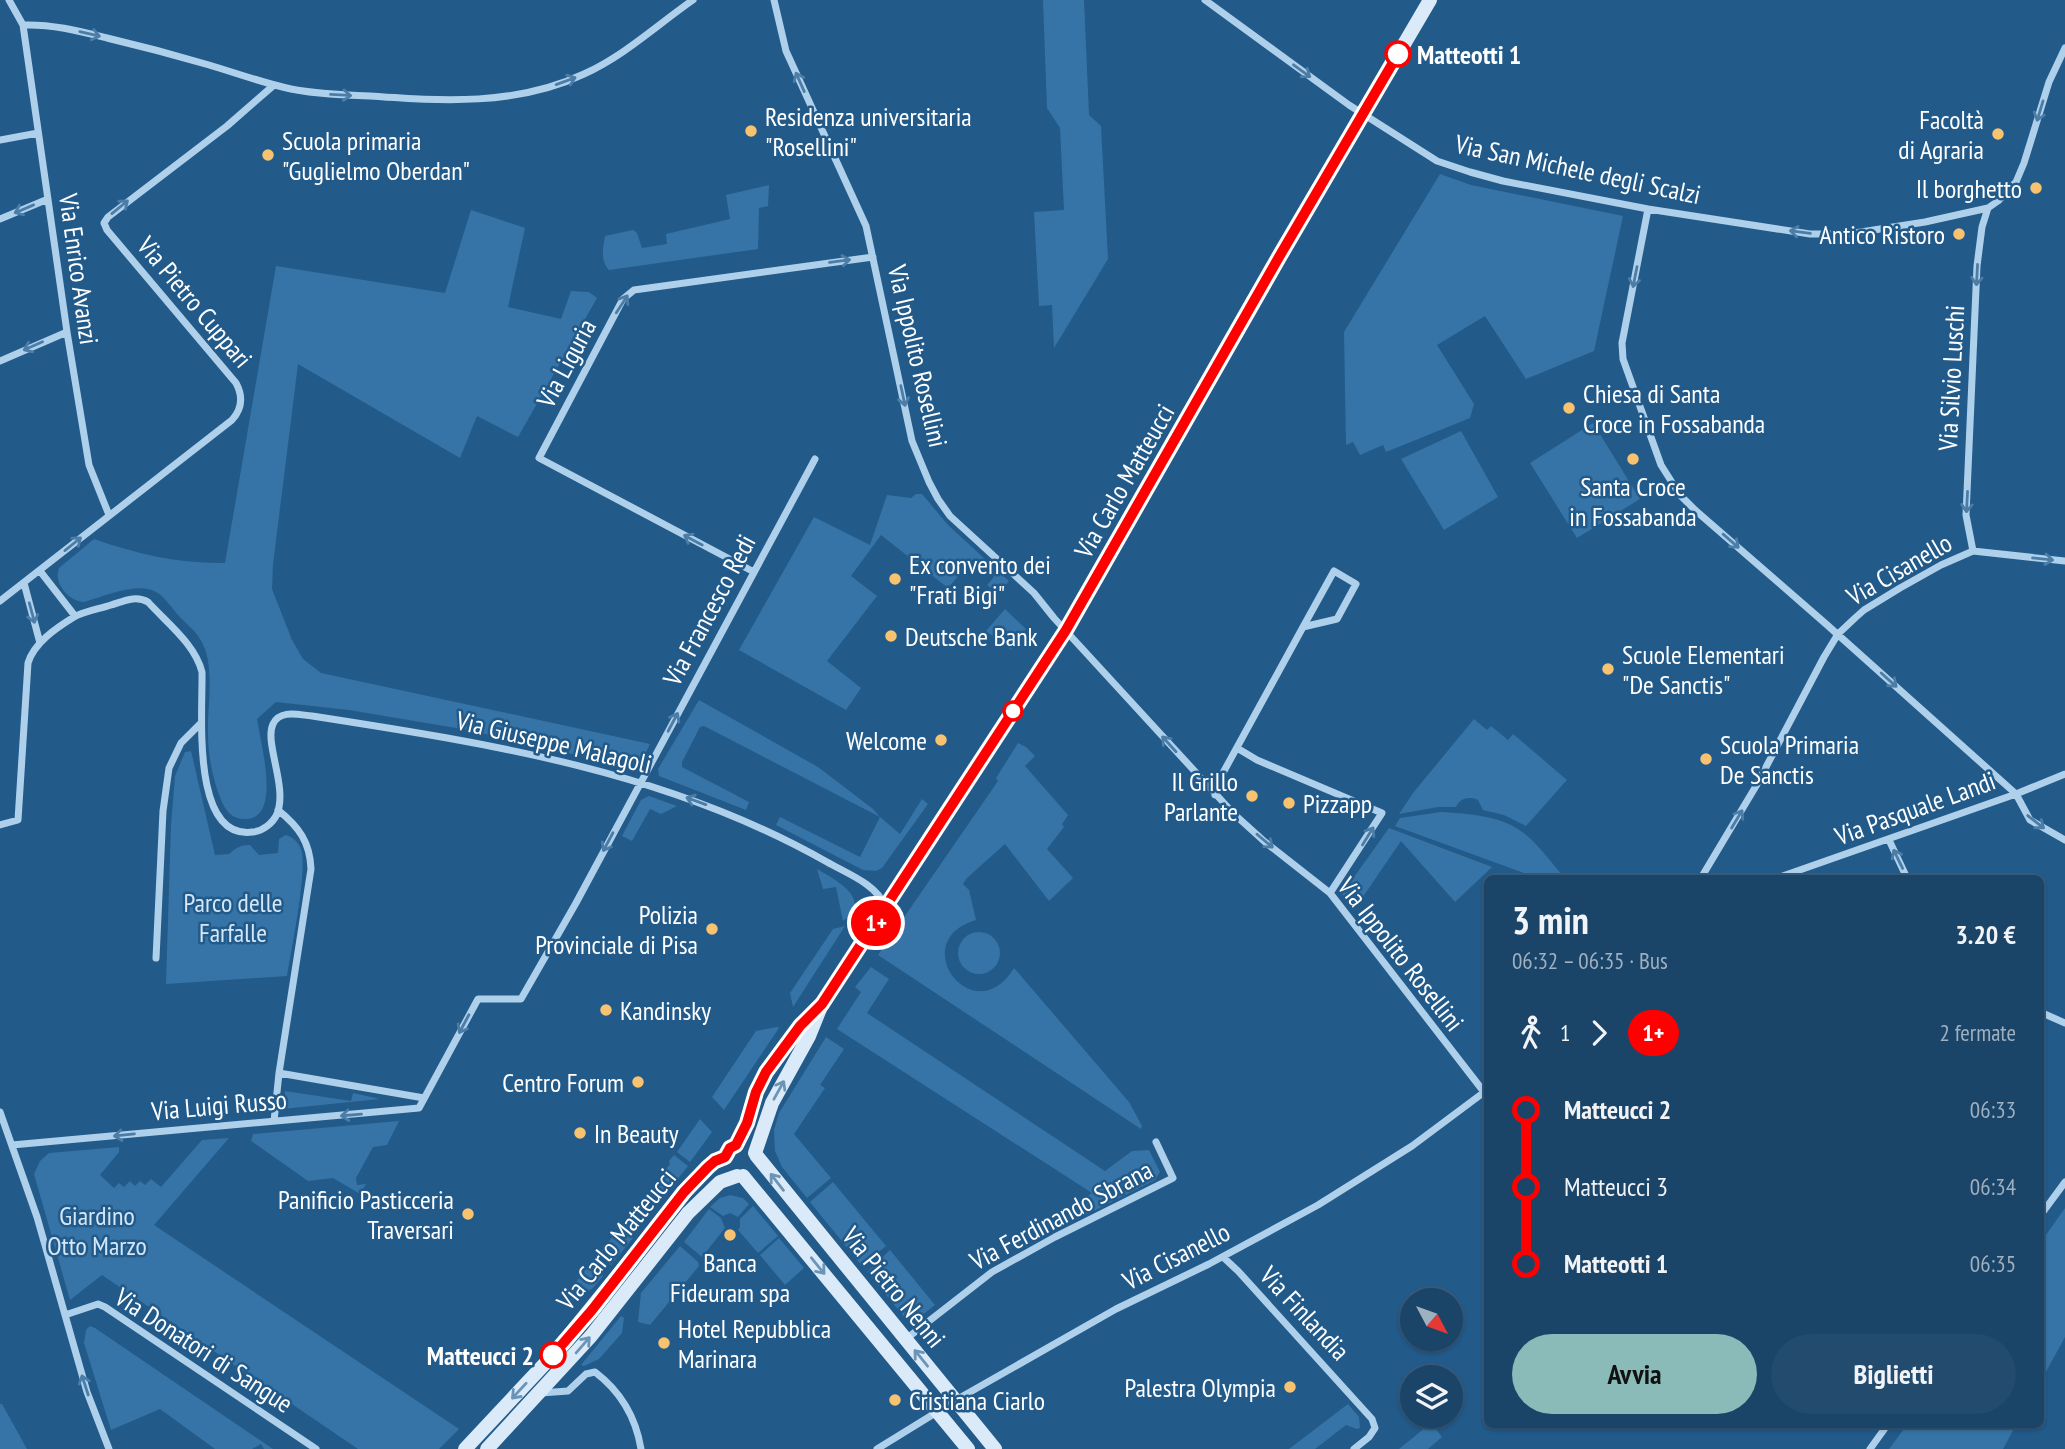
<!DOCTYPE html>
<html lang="it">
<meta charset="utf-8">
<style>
:root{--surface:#1a4468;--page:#234b6e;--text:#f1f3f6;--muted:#9fb0c0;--line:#385c7c;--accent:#8bbbb9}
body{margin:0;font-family:"PT Sans Narrow",sans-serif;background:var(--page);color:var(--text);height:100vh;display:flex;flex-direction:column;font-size:26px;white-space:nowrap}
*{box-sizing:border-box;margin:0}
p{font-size:23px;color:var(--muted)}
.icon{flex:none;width:38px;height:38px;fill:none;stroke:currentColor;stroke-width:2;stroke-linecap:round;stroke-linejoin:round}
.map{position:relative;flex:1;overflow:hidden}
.details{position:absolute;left:1484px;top:875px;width:560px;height:553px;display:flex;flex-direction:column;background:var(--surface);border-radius:10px;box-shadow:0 2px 5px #0004,0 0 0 2px var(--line)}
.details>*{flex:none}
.badge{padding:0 14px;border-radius:23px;font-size:24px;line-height:46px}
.needle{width:46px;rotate:131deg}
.controls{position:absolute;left:1400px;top:1288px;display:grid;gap:14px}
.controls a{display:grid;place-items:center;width:63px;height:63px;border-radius:50%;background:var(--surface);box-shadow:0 2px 5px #0004,0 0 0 2px var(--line);font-size:35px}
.map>.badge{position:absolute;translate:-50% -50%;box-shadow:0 0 0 4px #fff}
.legs{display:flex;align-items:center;gap:10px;height:77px;padding:0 28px;font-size:23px}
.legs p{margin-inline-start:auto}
.head{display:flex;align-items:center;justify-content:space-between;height:119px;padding:0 28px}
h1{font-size:38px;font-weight:800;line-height:52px}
.primary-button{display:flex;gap:14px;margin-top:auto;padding:14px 28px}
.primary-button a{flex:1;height:80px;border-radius:42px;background:var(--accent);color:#111;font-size:28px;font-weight:800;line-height:80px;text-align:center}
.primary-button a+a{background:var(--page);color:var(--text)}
ul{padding:0 28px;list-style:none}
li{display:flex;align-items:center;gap:24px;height:77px;font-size:26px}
li i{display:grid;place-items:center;width:10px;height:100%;margin:0 9px;background:currentColor}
li i::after{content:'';width:18px;height:18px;margin:-9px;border:5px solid;border-radius:50%;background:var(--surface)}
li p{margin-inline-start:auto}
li:first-child i{background:linear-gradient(#0000 50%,currentColor 0)}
li:last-child i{background:linear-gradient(currentColor 50%,#0000 0)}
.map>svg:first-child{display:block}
.green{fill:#3674a7}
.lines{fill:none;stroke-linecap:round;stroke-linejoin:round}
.minor{stroke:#aed0eb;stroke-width:7}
.secondary{stroke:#daeaf8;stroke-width:14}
.oneway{stroke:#4c7da7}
.oneway2{stroke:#6c94b6}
.line-1-casing{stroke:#fff;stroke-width:16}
.line-1{stroke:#f00;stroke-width:10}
.stop-1-dot{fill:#fff;stroke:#f00;stroke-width:3.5}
.poi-dot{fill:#f7c370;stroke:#225a8a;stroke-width:2.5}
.labels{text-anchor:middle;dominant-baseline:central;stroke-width:5;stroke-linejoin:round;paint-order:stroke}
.stop-label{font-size:26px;font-weight:bold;fill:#fff;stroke:#225a8a;text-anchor:start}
.poi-label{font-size:26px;fill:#fff;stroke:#225a8a;text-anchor:start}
.street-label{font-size:26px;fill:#fff;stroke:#225a8a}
.park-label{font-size:26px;fill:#d3e7f8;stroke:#225a8a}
</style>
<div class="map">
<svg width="2065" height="1449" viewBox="0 0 2065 1449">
<rect width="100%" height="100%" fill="#225a8a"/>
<!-- green -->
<path class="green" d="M1043,0H1084L1089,115L1101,126L1108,259L1054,348L1052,305L1039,306L1034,212L1064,210L1060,128L1047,108Z
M1440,174L1471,185L1623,216L1594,351L1526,379L1485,316L1437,345L1474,404L1470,418L1386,452L1383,445L1360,455L1353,442L1346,445L1344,332Z
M769,185L768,206L759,208L758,249L609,270C600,260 603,248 605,236L633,230L637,233L642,248L667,244L666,234L730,219L726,195Z
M471,210L525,228L508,307L561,319L571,291L589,292L597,298L518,437L477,416L460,458L298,364L273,564L272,589L292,640L303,659L321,673L650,744L639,767L634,768L468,730L349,710L276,702L257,719C260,741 282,817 247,819C234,820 227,813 222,802C213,782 208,756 208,734C207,707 216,663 200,639C195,630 185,623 178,615C172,608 164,596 156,592C138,581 102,597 84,602C69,602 53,583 59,568L94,539C137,554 180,564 225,563L276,266L445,293Z
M1593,423L1640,499L1577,538L1530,463Z
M1461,431L1498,497L1444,530L1401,459Z
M916,494H922L948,525L1009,581L998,594L987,585L994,577L974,558L948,588L881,535L851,576L877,596L827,661L861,688L846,710L739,650L814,517L870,545L887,495L911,498Z
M1005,609L1026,629L1011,650L986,631Z
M699,700L818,767L873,809L880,817L900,834L922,799L928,804L882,868L876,871L863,870L776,825L780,817L860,857L880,817L704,726L700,727L682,762V767L749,802L746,810L659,776L658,769Z
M1474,719L1487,730L1491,726L1508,740L1513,734L1567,780L1526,826L1504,815L1483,810L1478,800C1469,796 1460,798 1456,807H1438L1399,814L1413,793Z
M1018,743L1026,747L1035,756L1025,766L1068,815L1062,824L1064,827L1047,849L1073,878L1049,901L1005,844L967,878L963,884L969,890L976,920C904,941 974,1034 1014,968L1129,1102L1142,1126L1141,1129L878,955L998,781L996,778Z
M191,751L215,855L229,854C236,848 240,845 250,845L259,855L278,853L279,839L286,835C293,837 298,842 301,849C308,870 291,950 287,976L166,984L171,826L175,776L185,752Z
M649,796L677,806L661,814L650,809L632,841L622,836L641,800Z
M1441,812C1469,814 1502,815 1525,834C1540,846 1552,864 1565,878H1538L1395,826L1400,818Z
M1389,828L1492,867L1455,902L1401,841L1354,910L1342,894Z
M817,869C836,880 874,900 843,921L836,887L823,889Z
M845,926L793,1007L790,993L833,929Z
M958 953a21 21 0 1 1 42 0a21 21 0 1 1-42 0Z
M871,967L889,979L867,1013L1105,1171L1132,1151L1149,1150L1160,1172L1155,1180L1060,1228L1053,1221L1092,1193L837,1029L861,992L855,987Z
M777,1027L779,1028L724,1110L712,1097L756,1031Z
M826,1037L844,1049L820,1085L825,1088L794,1134L831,1178L807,1198L782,1167L775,1151L774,1130L779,1113Z
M285,1091L351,1101L353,1093L380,1099L282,1109Z
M700,1119L712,1132L690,1162L677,1152Z
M399,1121L387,1145L373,1147L356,1178L357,1185L366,1184L360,1194L333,1178L308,1181L251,1141L253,1134Z
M229,1138L154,1225L459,1429L439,1449H358L102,1275L70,1300L34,1174L40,1161L49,1153L119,1147V1152L100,1175L114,1188L119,1183L124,1187L130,1181L135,1186L140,1181L145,1185L151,1179L161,1187L202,1140Z
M674,1155L688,1166L664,1196L661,1197L651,1189L670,1164L669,1161Z
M833,1182L886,1246L862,1266L810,1202Z
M730,1195L743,1198L749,1204L738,1217L730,1213L723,1216L710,1207L720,1198Z
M753,1206L778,1236L758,1253L738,1230L740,1227V1219Z
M2065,1208V1337L2041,1381V1242Z
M709,1209L721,1218L725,1228L702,1257L684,1242Z
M621,1226L632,1235L633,1238L611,1265L598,1255Z
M779,1238L804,1268L785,1285L760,1255Z
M680,1246L698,1262L699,1266L650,1325L638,1322L641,1293Z
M890,1250L935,1305L917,1319L905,1318L867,1272Z
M590,1264L602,1272L603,1276L593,1288L564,1306L563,1305L578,1284L576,1282Z
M621,1316L624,1318L622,1333L599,1359L584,1366L581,1365Z
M90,1326L95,1328L273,1449H264L261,1444L252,1449H215L160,1409L111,1430L84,1343L86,1330Z
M0,1404H2L27,1449H0Z
M1348,1404L1359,1417L1360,1428L1357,1429L1346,1425L1315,1449H1289Z
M1431,1423L1442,1437L1428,1449H1399Z
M1907,1425V1424L2016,1425L2003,1449H1889Z"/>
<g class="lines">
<!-- minor -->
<path class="minor" d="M9,0L23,25L67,332L89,465L109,515
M774,0L786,51L866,226L912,441L929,482L938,499L950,516L1034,593L1054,618L1234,814L1265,842L1330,893L1484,1092
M1205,0L1349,105L1437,161L1470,172L1503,181L1648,209L1810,234H1848L1925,222L1988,208L1998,201L2016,182L2024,163L2049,82L2065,48
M23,25C52,24 79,31 107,38C141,46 175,55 209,65C236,73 263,83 291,89C316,94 343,95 370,96C442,101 516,106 584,74C624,56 657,25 693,0
M0,140L38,133
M1648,209L1622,343L1623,359L1661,465L1680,495L1695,510L1826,624L2016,794L2030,820L2065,840
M0,219L48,199
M0,361L67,332
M1973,551L1966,515L1977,266L1982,227L1988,208
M40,571L75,616
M754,572L539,458L623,299L634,290L873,257
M24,583L40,643
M0,601L232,420C242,409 243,396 236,383L107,230L104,223L108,217L227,126L274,85
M1237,748L1257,760L1382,813L1330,893
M1215,795L1224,771L1303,627L1337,619L1356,584L1334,571L1303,627
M0,825L18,820L28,663C34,643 56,628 74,617C85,611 99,609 111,605C124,601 136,595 148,602C167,623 195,644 202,672C203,710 190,841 253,832C263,831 273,823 277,814C288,787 264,743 273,724C280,709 299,715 312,716C492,744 667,771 827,862C848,874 876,884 885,906
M1889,840L1907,878
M1701,878L1756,786L1824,657L1838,634L1855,618L1864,610L1900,588L1941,565L1973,551L2065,561
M1777,878L2016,794L2065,774
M156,958L163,811L169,768L181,743L201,723
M2040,1012L2065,1023
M279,1073L424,1098
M0,1112L37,1217L87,1392L109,1449
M274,1121L279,1073L311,869C310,842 299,827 278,810
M12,1145L419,1108L478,999H521L576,903L815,459
M2040,1216L2065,1182
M1223,1257L1238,1271L1372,1419L1375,1428L1369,1437L1354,1449
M65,1315L98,1304L105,1307L316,1449
M906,1339L992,1272L1055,1237L1173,1178L1156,1142
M541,1393L568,1391L586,1374L595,1372C620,1391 636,1418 641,1449
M877,1449L963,1396L1116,1309L1209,1264L1318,1205L1412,1146L1487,1090
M1870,1449L1888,1424"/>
<!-- secondary -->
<path class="secondary" d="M736,1145L747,1123L756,1092L766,1072L800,1026L818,1007
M755,1153L772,1103L809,1036L822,1004L1066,630L1279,257L1430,0
M756,1155L995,1449
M743,1176L968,1449
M465,1449L553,1355L695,1180L711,1164L725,1157
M487,1449L591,1336L688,1213L720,1182L737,1176"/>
</g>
<!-- one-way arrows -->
<defs><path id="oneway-shaft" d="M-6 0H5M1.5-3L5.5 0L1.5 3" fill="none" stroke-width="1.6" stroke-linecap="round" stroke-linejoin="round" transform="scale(1.75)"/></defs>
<g class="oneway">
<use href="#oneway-shaft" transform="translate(90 34) rotate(13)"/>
<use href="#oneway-shaft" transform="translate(1302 71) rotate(36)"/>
<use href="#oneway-shaft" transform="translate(566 81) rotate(-20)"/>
<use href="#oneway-shaft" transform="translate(800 82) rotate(-114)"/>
<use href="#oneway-shaft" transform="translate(341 95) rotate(3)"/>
<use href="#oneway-shaft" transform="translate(2040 111) rotate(107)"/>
<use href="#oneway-shaft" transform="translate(120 207) rotate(-39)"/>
<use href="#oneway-shaft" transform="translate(24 209) rotate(157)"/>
<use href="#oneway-shaft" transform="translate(1800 232) rotate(-173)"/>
<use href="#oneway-shaft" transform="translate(840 261) rotate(-8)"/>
<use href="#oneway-shaft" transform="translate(1977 275) rotate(93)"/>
<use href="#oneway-shaft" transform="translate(1635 277) rotate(101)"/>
<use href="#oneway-shaft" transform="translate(622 304) rotate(-57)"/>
<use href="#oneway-shaft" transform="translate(33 346) rotate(156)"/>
<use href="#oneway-shaft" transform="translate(903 396) rotate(78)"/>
<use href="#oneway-shaft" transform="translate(1967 502) rotate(93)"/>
<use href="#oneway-shaft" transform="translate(693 540) rotate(-152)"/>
<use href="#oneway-shaft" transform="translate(1731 541) rotate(41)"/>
<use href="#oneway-shaft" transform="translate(73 544) rotate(-39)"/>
<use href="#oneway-shaft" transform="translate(2043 559) rotate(6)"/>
<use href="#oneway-shaft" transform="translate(32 613) rotate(75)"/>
<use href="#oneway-shaft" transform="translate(1889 680) rotate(42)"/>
<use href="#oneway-shaft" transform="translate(673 722) rotate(-62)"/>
<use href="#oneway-shaft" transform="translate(1169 744) rotate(-132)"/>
<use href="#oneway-shaft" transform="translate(696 801) rotate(-160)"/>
<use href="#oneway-shaft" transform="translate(1737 819) rotate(-59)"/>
<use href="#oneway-shaft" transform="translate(2036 822) rotate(38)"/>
<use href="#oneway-shaft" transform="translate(1368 836) rotate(-58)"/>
<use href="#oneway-shaft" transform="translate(1265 841) rotate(40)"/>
<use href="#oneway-shaft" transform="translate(608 842) rotate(118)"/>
<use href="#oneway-shaft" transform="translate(1898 859) rotate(-116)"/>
<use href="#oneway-shaft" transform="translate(464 1024) rotate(118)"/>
<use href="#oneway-shaft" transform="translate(351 1115) rotate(175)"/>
<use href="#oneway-shaft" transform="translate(124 1135) rotate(174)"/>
<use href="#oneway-shaft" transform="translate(85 1385) rotate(-108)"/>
</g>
<g class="oneway2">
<use href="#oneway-shaft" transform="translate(779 1090) rotate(-61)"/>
<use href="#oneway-shaft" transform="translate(777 1182) rotate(-128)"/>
<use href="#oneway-shaft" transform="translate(818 1266) rotate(51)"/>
<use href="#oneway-shaft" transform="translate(583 1345) rotate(-49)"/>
<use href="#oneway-shaft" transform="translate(921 1358) rotate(-129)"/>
<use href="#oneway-shaft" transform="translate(519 1391) rotate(133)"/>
</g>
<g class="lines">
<!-- line-1 casing -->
<g class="line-1-casing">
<path id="line-1" d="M553,1355L592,1310L684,1192L708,1167L715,1161L725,1157L730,1148L736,1145L747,1123L756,1092L766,1072L800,1026L822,1004L1066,630L1279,257L1398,54"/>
</g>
<!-- line-1 -->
<use href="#line-1" class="line-1"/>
</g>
<!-- markers -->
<g class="stop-1-dot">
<circle cx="1398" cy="54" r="12"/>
<circle cx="1013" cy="711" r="9"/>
<circle cx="553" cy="1355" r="12"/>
</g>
<g class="poi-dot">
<circle cx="751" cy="131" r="7"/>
<circle cx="1998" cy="134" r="7"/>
<circle cx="268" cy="155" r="7"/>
<circle cx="2036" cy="188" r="7"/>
<circle cx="1959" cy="234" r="7"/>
<circle cx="1569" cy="408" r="7"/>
<circle cx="1633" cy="459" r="7"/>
<circle cx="895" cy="579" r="7"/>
<circle cx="891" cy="636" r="7"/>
<circle cx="1608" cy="669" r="7"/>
<circle cx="941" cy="740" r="7"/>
<circle cx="1706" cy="759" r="7"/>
<circle cx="1252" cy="796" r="7"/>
<circle cx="1289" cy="803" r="7"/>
<circle cx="712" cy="929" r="7"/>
<circle cx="606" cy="1010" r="7"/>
<circle cx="638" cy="1082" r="7"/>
<circle cx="580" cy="1133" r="7"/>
<circle cx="468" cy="1214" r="7"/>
<circle cx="730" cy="1235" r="7"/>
<circle cx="664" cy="1343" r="7"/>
<circle cx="1290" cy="1387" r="7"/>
<circle cx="895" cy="1400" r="7"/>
</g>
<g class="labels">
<!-- stop labels -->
<g class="stop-label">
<text x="1417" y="54">Matteotti 1</text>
<text x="534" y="1355" text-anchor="end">Matteucci 2</text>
</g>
<!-- poi labels -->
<g class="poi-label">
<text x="765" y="116">Residenza universitaria<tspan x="765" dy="30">"Rosellini"</tspan></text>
<text x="1984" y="119" text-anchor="end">Facoltà<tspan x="1984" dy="30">di Agraria</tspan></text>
<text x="282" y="140">Scuola primaria<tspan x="282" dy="30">"Guglielmo Oberdan"</tspan></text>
<text x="2022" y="188" text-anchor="end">Il borghetto</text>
<text x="1945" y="234" text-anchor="end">Antico Ristoro</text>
<text x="1583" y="393">Chiesa di Santa<tspan x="1583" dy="30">Croce in Fossabanda</tspan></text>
<text x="1633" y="486" text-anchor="middle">Santa Croce<tspan x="1633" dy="30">in Fossabanda</tspan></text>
<text x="909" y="564">Ex convento dei<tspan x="909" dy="30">"Frati Bigi"</tspan></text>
<text x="905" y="636">Deutsche Bank</text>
<text x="1622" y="654">Scuole Elementari<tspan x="1622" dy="30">"De Sanctis"</tspan></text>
<text x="927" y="740" text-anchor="end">Welcome</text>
<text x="1720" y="744">Scuola Primaria<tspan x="1720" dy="30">De Sanctis</tspan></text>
<text x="1238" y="781" text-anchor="end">Il Grillo<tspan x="1238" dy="30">Parlante</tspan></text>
<text x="1303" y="803">Pizzapp</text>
<text x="698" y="914" text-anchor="end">Polizia<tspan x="698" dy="30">Provinciale di Pisa</tspan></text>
<text x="620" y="1010">Kandinsky</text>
<text x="624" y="1082" text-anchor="end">Centro Forum</text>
<text x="594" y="1133">In Beauty</text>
<text x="454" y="1199" text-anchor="end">Panificio Pasticceria<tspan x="454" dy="30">Traversari</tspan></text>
<text x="730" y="1262" text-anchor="middle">Banca<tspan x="730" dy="30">Fideuram spa</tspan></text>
<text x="678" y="1328">Hotel Repubblica<tspan x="678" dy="30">Marinara</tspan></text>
<text x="1276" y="1387" text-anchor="end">Palestra Olympia</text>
<text x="909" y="1400">Cristiana Ciarlo</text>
</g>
<!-- street labels -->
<g class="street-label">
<text transform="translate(1578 169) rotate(12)">Via San Michele degli Scalzi</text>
<text transform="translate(79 269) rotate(82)">Via Enrico Avanzi</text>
<text transform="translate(195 302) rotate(50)">Via Pietro Cuppari</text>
<text transform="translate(918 356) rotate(77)">Via Ippolito Rosellini</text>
<text transform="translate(566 363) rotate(-62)">Via Liguria</text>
<text transform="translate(1951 378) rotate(-87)">Via Silvio Luschi</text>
<text transform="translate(1124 481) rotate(-60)">Via Carlo Matteucci</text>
<text transform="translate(1899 569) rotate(-30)">Via Cisanello</text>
<text transform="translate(709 610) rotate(-62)">Via Francesco Redi</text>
<text transform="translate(554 742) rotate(13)">Via Giuseppe Malagoli</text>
<text transform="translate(1915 808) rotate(-20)">Via Pasquale Landi</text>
<text transform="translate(1401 954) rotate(52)">Via Ippolito Rosellini</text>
<text transform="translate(219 1105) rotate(-5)">Via Luigi Russo</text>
<text transform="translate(1061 1215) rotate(-28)">Via Ferdinando Sbrana</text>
<text transform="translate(616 1239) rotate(-51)">Via Carlo Matteucci</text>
<text transform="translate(1176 1256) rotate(-27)">Via Cisanello</text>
<text transform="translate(894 1287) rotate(51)">Via Pietro Nenni</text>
<text transform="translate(1305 1313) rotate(47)">Via Finlandia</text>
<text transform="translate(204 1350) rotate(33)">Via Donatori di Sangue</text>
</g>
<!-- park labels -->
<g class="park-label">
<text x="233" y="902">Parco delle<tspan x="233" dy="30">Farfalle</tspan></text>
<text x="97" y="1215">Giardino<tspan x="97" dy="30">Otto Marzo</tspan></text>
</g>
</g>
</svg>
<div class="controls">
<a><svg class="needle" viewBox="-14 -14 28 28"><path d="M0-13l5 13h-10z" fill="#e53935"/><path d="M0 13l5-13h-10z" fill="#9fb0c0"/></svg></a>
<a><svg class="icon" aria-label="layers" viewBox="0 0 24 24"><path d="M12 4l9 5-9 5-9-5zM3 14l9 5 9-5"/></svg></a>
</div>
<b class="badge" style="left:876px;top:923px;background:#f00;color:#fff">1+</b>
<section class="details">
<div class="head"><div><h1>3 min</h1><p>06:32 – 06:35 · Bus</p></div><b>3.20 €</b></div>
<div class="legs"><svg class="icon" aria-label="walk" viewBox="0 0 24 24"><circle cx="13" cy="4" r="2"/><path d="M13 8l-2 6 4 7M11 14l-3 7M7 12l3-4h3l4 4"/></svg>1<svg class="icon" aria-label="forward" viewBox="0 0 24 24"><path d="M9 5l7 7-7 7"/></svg><b class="badge" style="background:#f00;color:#fff">1+</b><p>2 fermate</p></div>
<ul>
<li><i style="color:#f00"></i><b>Matteucci 2</b><p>06:33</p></li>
<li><i style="color:#f00"></i><span>Matteucci 3</span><p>06:34</p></li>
<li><i style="color:#f00"></i><b>Matteotti 1</b><p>06:35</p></li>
</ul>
<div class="primary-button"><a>Avvia</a><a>Biglietti</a></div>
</section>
</div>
